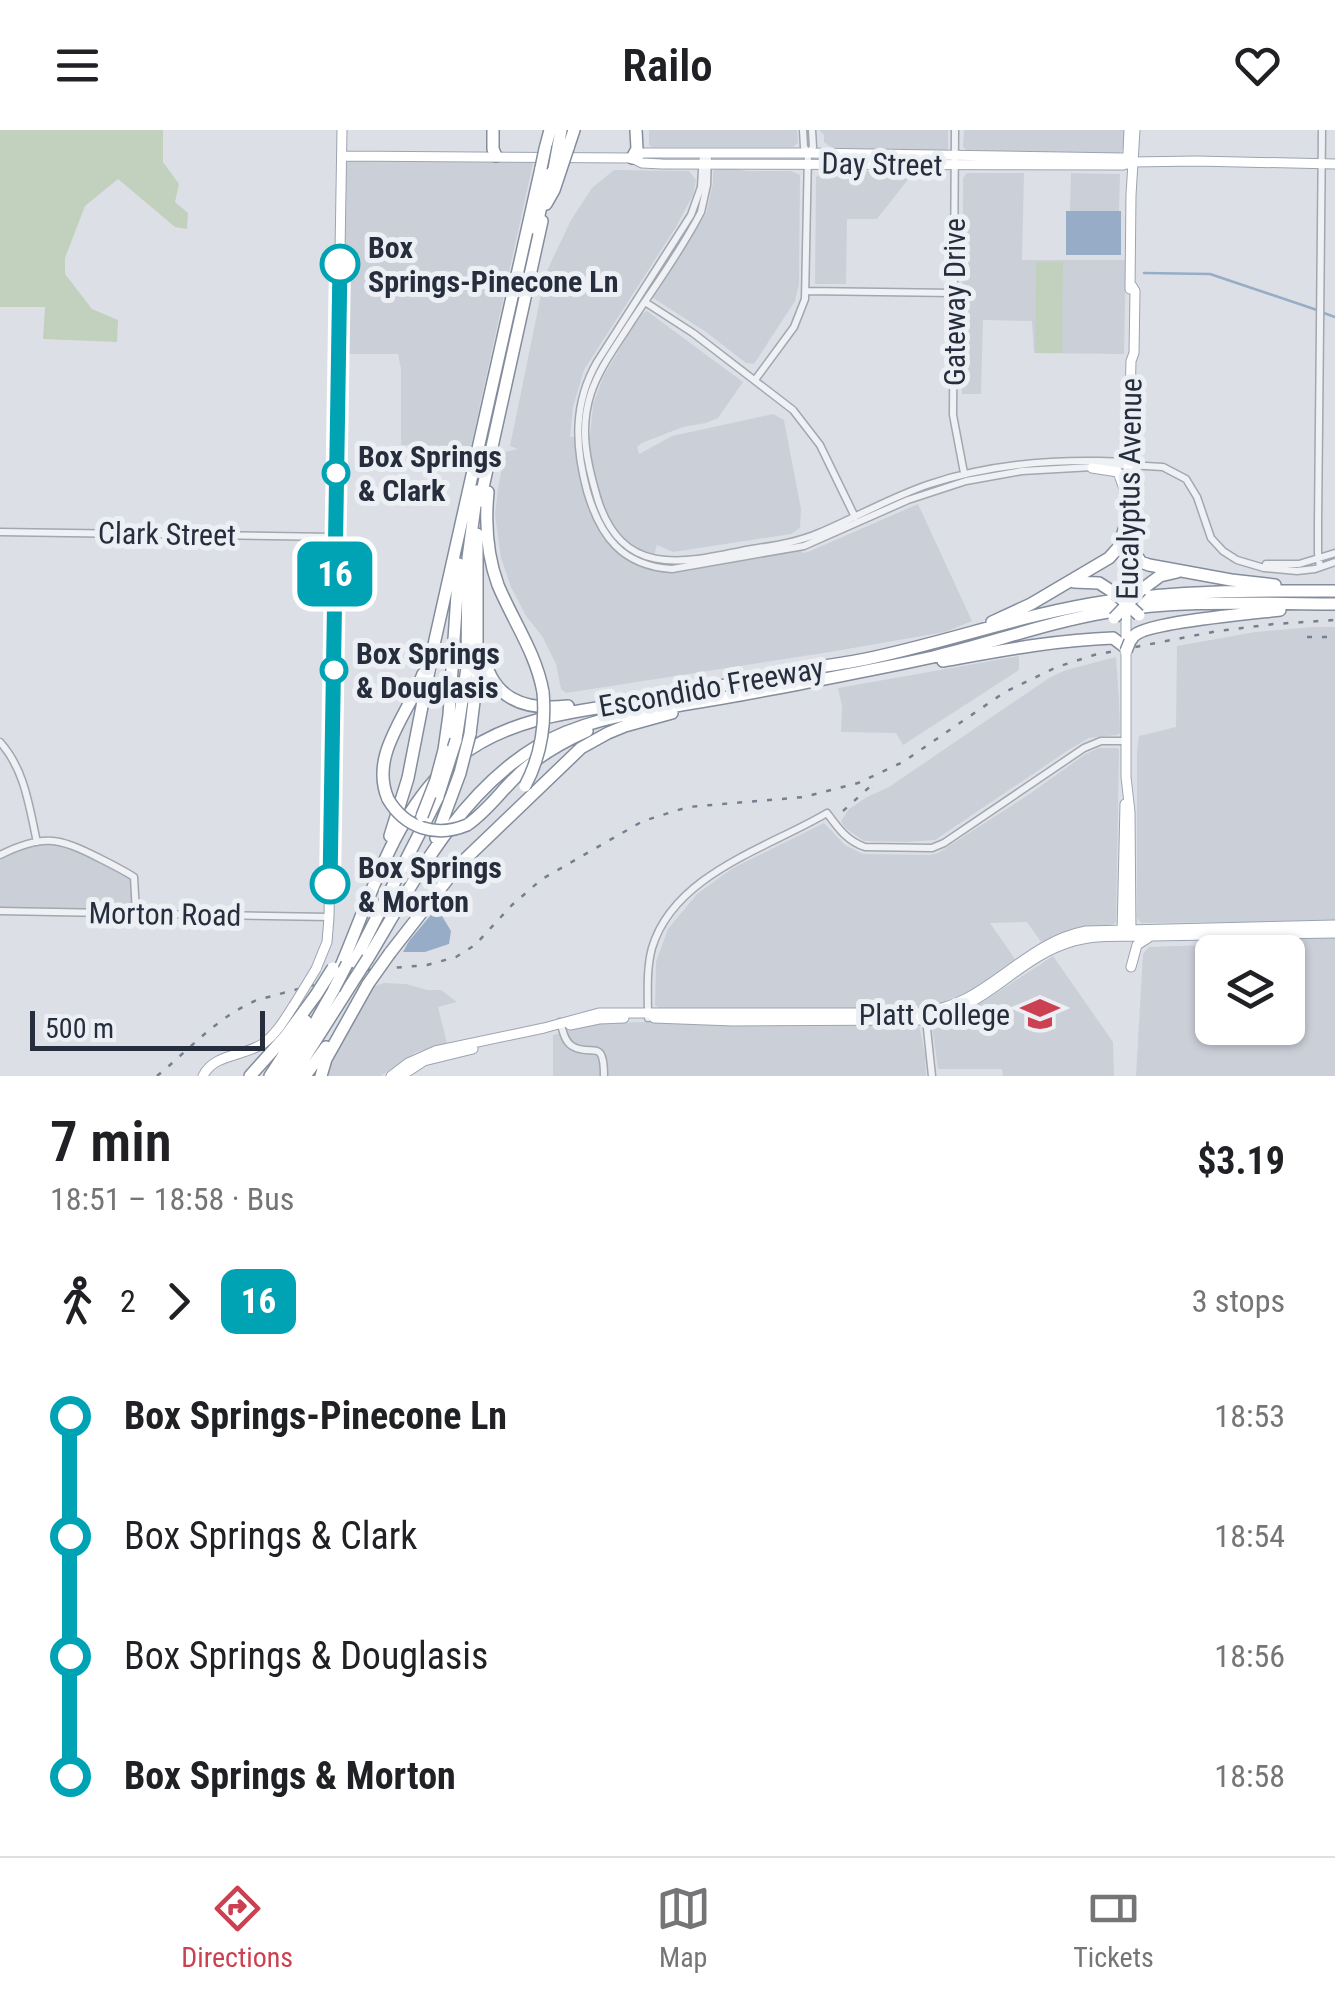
<!DOCTYPE html>
<meta charset="utf-8">
<style>
:root{--surface:#fff;--page:#f6f6f6;--text:#202124;--muted:#757577;--line:#e0e0e0;--accent:#cc4151}
body{margin:0;font-family:"Roboto Condensed",sans-serif;background:var(--page);color:var(--text);height:100vh;display:flex;flex-direction:column;font-size:38px;white-space:nowrap}
*{box-sizing:border-box;margin:0}
p{font-size:32px;color:var(--muted)}
.icon{flex:none;width:55px;height:55px;fill:none;stroke:currentColor;stroke-width:2;stroke-linecap:round;stroke-linejoin:round}
.map{position:relative;height:946px;overflow:hidden}
.sheet{display:flex;flex-direction:column;background:var(--surface);flex:1}
.sheet>*{flex:none}
.badge{padding:0 20px;border-radius:15px;font-size:35px;line-height:65px}
.buttons{position:absolute;left:1195px;top:805px;display:grid;gap:20px}
.buttons a{display:grid;place-items:center;width:110px;height:110px;border-radius:15px;background:var(--surface);box-shadow:0 2px 8px #0004;font-size:50px}
.scale{position:absolute;left:30px;bottom:25px;width:235px;box-sizing:border-box;padding-left:10px;border:5px solid #262e3d;border-top:0;font-size:28px;line-height:35px;white-space:nowrap;color:#262e3d;-webkit-text-stroke:8px #eceff4;paint-order:stroke}
.map>.badge{position:absolute;translate:-50% -50%;box-shadow:0 0 0 5px #fff}
.legs{display:flex;align-items:center;gap:15px;height:110px;padding:0 50px;font-size:32px}
.legs p{margin-inline-start:auto}
.overview{display:flex;align-items:center;justify-content:space-between;height:170px;padding:0 50px}
h1{font-size:55px;font-weight:600;line-height:75px}
ul{padding:0 50px;list-style:none}
li{display:flex;align-items:center;gap:35px;height:120px;font-size:38px}
li i{display:grid;place-items:center;width:15px;height:100%;margin:0 12px;background:currentColor}
li i::after{content:'';width:25px;height:25px;margin:-12px;border:8px solid;border-radius:50%;background:var(--surface)}
li p{margin-inline-start:auto}
li:first-child i{background:linear-gradient(#0000 50%,currentColor 0)}
li:last-child i{background:linear-gradient(currentColor 50%,#0000 0)}
header{display:flex;justify-content:space-between;align-items:center;height:130px;padding:0 50px;background:var(--surface);font-size:45px;font-weight:600}
.tab-bar{display:flex;justify-content:space-around;align-items:center;height:140px;border-top:2px solid var(--line);background:var(--surface);font-size:28px;color:var(--muted)}
.tab-bar a{display:grid;justify-items:center;gap:5px}
.tab-bar .selected{color:var(--accent)}
.map>svg:first-child{display:block}
.built{fill:#cbcfd8;fill-rule:evenodd}
.green{fill:#c2d0be}
.water{fill:#97adc7}
.lines{fill:none;stroke-linecap:round;stroke-linejoin:round}
.stream{stroke:#97adc7;stroke-width:2.5}
.minor-casing{stroke:#a2a7b0;stroke-width:9}
.major-casing{stroke:#9ca4b2;stroke-width:11}
.highway-casing{stroke:#848d9d;stroke-width:14}
.minor{stroke:#eff1f5;stroke-width:6}
.major{stroke:#fff;stroke-width:9}
.highway{stroke:#fff;stroke-width:11}
.rail{stroke:#767f90;stroke-width:2.5;stroke-dasharray:5 10;stroke-linecap:butt}
.major-bridge-casing{stroke:#9ca4b2;stroke-width:11;stroke-linecap:butt}
.highway-bridge-casing{stroke:#848d9d;stroke-width:14;stroke-linecap:butt}
.major-bridge{stroke:#fff;stroke-width:9}
.highway-bridge{stroke:#fff;stroke-width:11}
.line-1-casing{stroke:#fff;stroke-width:22}
.line-1{stroke:#00a3b4;stroke-width:15}
.stop-1-dot{fill:#fff;stroke:#00a3b4;stroke-width:5}
.labels{text-anchor:middle;dominant-baseline:central;stroke-width:10;stroke-linejoin:round;paint-order:stroke}
.street-label{font-size:30px;fill:#262e3d;stroke:#eceff4}
.stop-label{font-size:30px;font-weight:bold;fill:#262e3d;stroke:#eceff4;text-anchor:start}
.poi-label{font-size:30px;fill:#262e3d;stroke:#eceff4;text-anchor:end}
</style>
<header><svg class="icon" aria-label="menu" viewBox="0 0 24 24"><path d="M4 6h16M4 12h16M4 18h16"/></svg>Railo<svg class="icon" aria-label="heart" viewBox="0 0 24 24"><path d="M12 20l-8-8c-3-5 5-10 8-4 3-6 11-1 8 4z"/></svg></header>
<div class="map">
<svg width="1335" height="946" viewBox="0 0 1335 946">
<rect width="100%" height="100%" fill="#dce0e6"/>
<!-- built -->
<path class="built" d="M649,0H797L798,13L793,17H652L649,15Z
M819,0H948V19L944,22L832,18L824,12V5Z
M964,0H1124L1123,20L1120,23L968,21L963,17Z
M346,31L533,33L471,316L401,315V239L398,224H343Z
M717,37L748,41H791L800,45L799,154L795,171L754,234L746,233L706,202L653,168L706,84L713,53V41Z
M614,40L689,41L696,50L693,65L676,97L584,240L573,277L570,307L590,306L593,275L603,247L640,185L647,181L743,252L718,288L706,293L683,297L642,313L637,317L639,324L672,306L773,284L784,290L801,379L800,398L791,404L673,422L657,415L650,439L681,442L801,420L802,423L808,422L918,374L972,491L945,502L830,522L566,563L561,559L556,534L542,506L526,486L511,457L501,428L495,385L498,358L505,322L518,319L510,316L545,145L571,90L592,58Z
M824,40L914,42L877,89H847L846,154H815L816,47Z
M967,43H1024L1022,130H1126L1124,224L1034,223L1032,191L983,190L981,264H962L963,48Z
M1071,43L1120,44L1119,81H1070Z
M1314,497H1335V791L1141,793L1137,788V621L1139,606L1176,597L1177,516L1255,502Z
M1019,526V540L903,615L896,603L841,602L842,576L838,558Z
M1116,527L1119,571L1120,603L1117,605L1089,608L1070,619L935,710L907,712L864,711L844,697L841,691L849,679L867,667L889,657L1049,548L1066,540Z
M1098,618H1118L1119,621L1116,792L1112,796L1083,798L1041,812L1027,792L990,793L1015,829L976,859L930,877L904,881L659,878L655,875L656,832L668,799L697,764L733,738L824,693L845,715L863,724L929,725L938,723L1031,663L1084,625Z
M44,714H56L75,720L130,749L132,752L131,778L129,780L0,778V730L26,718Z
M1303,807H1335V946H1136L1143,824L1149,817L1238,814ZM1212,822H1288V898H1212Z
M1053,826L1113,912L1114,946H1003L1002,939H938L932,896L935,892L961,884L984,871Z
M384,853L406,854L427,860H441L457,872L438,877L447,913L416,922L381,946H328V938L335,920L353,887L373,857Z
M640,892L749,896L919,895L925,924L926,946H553V905L594,894Z"/>
<!-- green -->
<path class="green" d="M0,0H163V32L179,54L175,72L188,83L187,99L175,97L118,49L85,76L65,128V144L92,179L118,190L117,212L43,209L45,177H0Z
M1036,132H1063L1062,223H1035Z"/>
<!-- water -->
<path class="water" d="M1066,81H1121V125H1066Z
M435,780L439,781L451,801L449,814L425,822H403L409,811Z"/>
<g class="lines">
<!-- stream -->
<path class="stream" d="M1144,143L1210,144L1317,180
M1324,183L1335,187"/>
<!-- minor casing -->
<g class="minor-casing">
<path id="minor" d="M955,0L953,285L964,343
M809,22L813,17L812,0
M703,24L701,57L691,85L597,232C573,274 575,316 587,361C600,406 622,436 672,439L804,416L908,370L966,351L1022,341L1128,335L1163,337L1186,349L1197,367L1211,408L1223,421L1237,430L1264,438L1297,441L1315,439L1335,432
M708,24L707,55L701,82C680,123 652,160 628,197C614,219 599,239 591,263C579,299 587,333 597,367C621,447 680,434 746,420C770,416 796,413 819,403C857,387 891,367 930,354C981,337 1033,331 1087,331C1099,331 1112,330 1124,333
M806,161L954,163
M645,172L693,203L793,280L820,315L855,387
M755,250L794,197L805,169L808,23L804,17L803,0
M0,402L335,407
M1266,434H1299L1335,423
M1320,437L1318,423V393L1322,0
M0,612C25,640 29,676 37,712
M0,725C42,704 58,707 99,728C111,734 123,740 134,747L136,783
M0,781L329,787
M648,888C648,865 646,840 652,818C674,744 768,718 827,683C838,698 847,711 865,717L932,718L944,713L1084,618L1101,611H1126
M926,889L932,946
M560,892C563,900 564,911 572,916C592,928 604,906 604,946"/>
</g>
<!-- major casing -->
<g class="major-casing">
<path id="major" d="M1129,0L1128,23L1132,32
M342,26L632,28L642,33L662,34L1123,35L1132,32L1196,31L1335,34
M632,28L643,23H808L1123,28L1132,32
M1130,159L1131,65L1135,0
M1092,338L1118,342L1124,359
M1127,394L1131,231L1134,223L1135,161L1132,156
M1127,462V415
M1126,514V487
M1126,521V647L1130,682L1131,803
M1122,803L1125,674
M1131,837L1137,815L1148,808
M316,839L327,812L329,787L342,0
M654,888L733,891L919,890C987,881 1014,828 1074,811C1099,804 1126,807 1151,806C1212,805 1274,804 1335,803
M570,895L599,889L624,888
M203,946C214,923 244,927 264,913C277,903 285,889 294,875
M391,946L408,933L435,921L544,898L599,883H925C940,879 955,875 969,867C1009,845 1039,810 1086,801L1335,795
M401,946L424,931L473,919"/>
</g>
<!-- highway casing -->
<g class="highway-casing">
<path id="highway" d="M493,0V19L496,26
M558,17L561,0
M568,18L574,0
M545,19L550,0
M632,28L637,19L636,0
M546,74L554,60L561,39
M536,99L549,39
M488,362C485,393 487,425 498,455C513,491 536,523 543,562
M480,371L542,91
M1127,412L1141,432L1149,435L1231,450L1275,455
M1074,452L1099,453L1116,464
M1141,460L1160,446L1177,442
M992,492L1031,474L1109,428L1118,418L1127,391
M1130,511C1132,509 1133,506 1135,505C1150,492 1255,483 1280,480
M483,520C490,569 524,581 568,576
M943,531C999,521 1055,510 1113,508L1126,518
M470,604L477,547V404
M456,610L467,538L468,428L477,361
M444,620L449,585L459,434
M388,669C369,625 408,585 423,544
M467,695C485,683 498,665 513,650C534,628 560,613 587,601
M390,706L408,648L435,510L541,38
M436,708L460,643
M456,738L581,618L608,603L625,596L672,583
M390,823L461,732
M368,828C413,753 458,664 536,617C583,589 634,583 687,574C725,568 762,561 799,554C844,545 888,537 933,527C992,513 1048,492 1108,482C1183,469 1260,474 1335,474
M354,832L438,667
M341,836C371,766 396,677 458,628C518,580 601,580 673,566C708,559 742,551 777,544C806,538 837,535 866,529C948,512 1026,483 1109,471C1183,460 1260,461 1335,461
M250,946L285,907L316,865
M270,946L306,891
M281,946L305,911L334,859
M293,946L352,853
M305,946L326,917
M321,946L326,929L368,854"/>
</g>
<!-- minor -->
<use href="#minor" class="minor"/>
<!-- major -->
<use href="#major" class="major"/>
<!-- highway -->
<use href="#highway" class="highway"/>
<!-- rail -->
<path class="rail" d="M1307,507H1335
M843,681L875,652
M157,946C190,919 217,887 257,870L369,840L427,835L456,827L475,815L512,775L542,749L643,691L688,677L804,667L858,653L903,632L1005,562L1057,537L1094,525L1218,501L1274,494L1335,490"/>
<!-- major-bridge casing -->
<g class="major-bridge-casing">
<path id="major-bridge" d="M1126,487L1127,462
M294,875L316,839"/>
</g>
<!-- highway-bridge casing -->
<g class="highway-bridge-casing">
<path id="highway-bridge" d="M541,38L545,19
M554,39L558,17
M561,39L568,18
M1116,464L1139,485
M1114,488L1141,460
M1126,521L1130,511
M460,643L470,604
M525,656C541,626 546,596 543,562
M439,663L456,610
M388,669C405,698 436,708 467,695
M422,686L436,650L444,620
M352,853L368,828
M368,854L390,823
M334,859L347,834
M316,865L333,838"/>
</g>
<!-- major-bridge -->
<use href="#major-bridge" class="major-bridge"/>
<!-- highway-bridge -->
<use href="#highway-bridge" class="highway-bridge"/>
</g>
<g class="lines">
<!-- line-1 casing -->
<g class="line-1-casing">
<path id="line-1" d="M330,754L340,134"/>
</g>
<!-- line-1 -->
<use href="#line-1" class="line-1"/>
</g>
<!-- icons -->
<defs>
<g id="university-bare" transform="scale(3)"><path d="M0-5L7-2L0 1L-7-2ZM-4 1L0 2.5L4 1V4Q0 6-4 4Z" fill="#cc4151" stroke="#eceff4" stroke-width="2.5" paint-order="stroke"/></g>
</defs>
<g fill-rule="evenodd">
<use href="#university-bare" x="1040" y="884"/>
</g>
<!-- markers -->
<g class="stop-1-dot">
<circle cx="340" cy="134" r="18"/>
<circle cx="336" cy="343" r="12"/>
<circle cx="334" cy="540" r="12"/>
<circle cx="330" cy="754" r="18"/>
</g>
<g class="labels">
<!-- street labels -->
<g class="street-label">
<text transform="translate(882 34) rotate(1)">Day Street</text>
<text transform="translate(954 172) rotate(-90)">Gateway Drive</text>
<text transform="translate(1129 359) rotate(-89)">Eucalyptus Avenue</text>
<text transform="translate(167 404) rotate(1)">Clark Street</text>
<text transform="translate(711 557) rotate(-10)">Escondido Freeway</text>
<text transform="translate(165 784) rotate(1)">Morton Road</text>
</g>
<!-- stop labels -->
<g class="stop-label">
<text x="368" y="117">Box<tspan x="368" dy="34">Springs-Pinecone Ln</tspan></text>
<text x="358" y="326">Box Springs<tspan x="358" dy="34">&amp; Clark</tspan></text>
<text x="356" y="523">Box Springs<tspan x="356" dy="34">&amp; Douglasis</tspan></text>
<text x="358" y="737">Box Springs<tspan x="358" dy="34">&amp; Morton</tspan></text>
</g>
<!-- poi labels -->
<g class="poi-label">
<text x="1010" y="884">Platt College</text>
</g>
</g>
</svg>
<div class="buttons">
<a><svg class="icon" aria-label="layers" viewBox="0 0 24 24"><path d="M12 4l9 5-9 5-9-5zM3 14l9 5 9-5"/></svg></a>
</div>
<div class="scale">500 m</div>
<b class="badge" style="left:335px;top:444px;background:#00a3b4;color:#fff">16</b>
</div>
<section class="sheet">
<div class="overview"><div><h1>7 min</h1><p>18:51 – 18:58 · Bus</p></div><b>$3.19</b></div>
<div class="legs"><svg class="icon" aria-label="walk" viewBox="0 0 24 24"><circle cx="13" cy="4" r="2"/><path d="M13 8l-2 6 4 7M11 14l-3 7M7 12l3-4h3l4 4"/></svg>2<svg class="icon" aria-label="forward" viewBox="0 0 24 24"><path d="M9 5l7 7-7 7"/></svg><b class="badge" style="background:#00a3b4;color:#fff">16</b><p>3 stops</p></div>
<ul>
<li><i style="color:#00a3b4"></i><b>Box Springs-Pinecone Ln</b><p>18:53</p></li>
<li><i style="color:#00a3b4"></i><span>Box Springs &amp; Clark</span><p>18:54</p></li>
<li><i style="color:#00a3b4"></i><span>Box Springs &amp; Douglasis</span><p>18:56</p></li>
<li><i style="color:#00a3b4"></i><b>Box Springs &amp; Morton</b><p>18:58</p></li>
</ul>
</section>
<nav class="tab-bar">
<a class="selected"><svg class="icon" aria-label="directions" viewBox="0 0 24 24"><path d="M12 3l9 9-9 9-9-9zM9 14v-3h6M13 9l2 2-2 2"/></svg>Directions</a>
<a><svg class="icon" aria-label="map" viewBox="0 0 24 24"><path d="M3 6l6-2 6 2 6-2v14l-6 2-6-2-6 2zM9 4v14M15 6v14"/></svg>Map</a>
<a><svg class="icon" aria-label="tickets" viewBox="0 0 24 24"><path d="M3 7h18v10H3zM15 7v10"/></svg>Tickets</a>
</nav>
